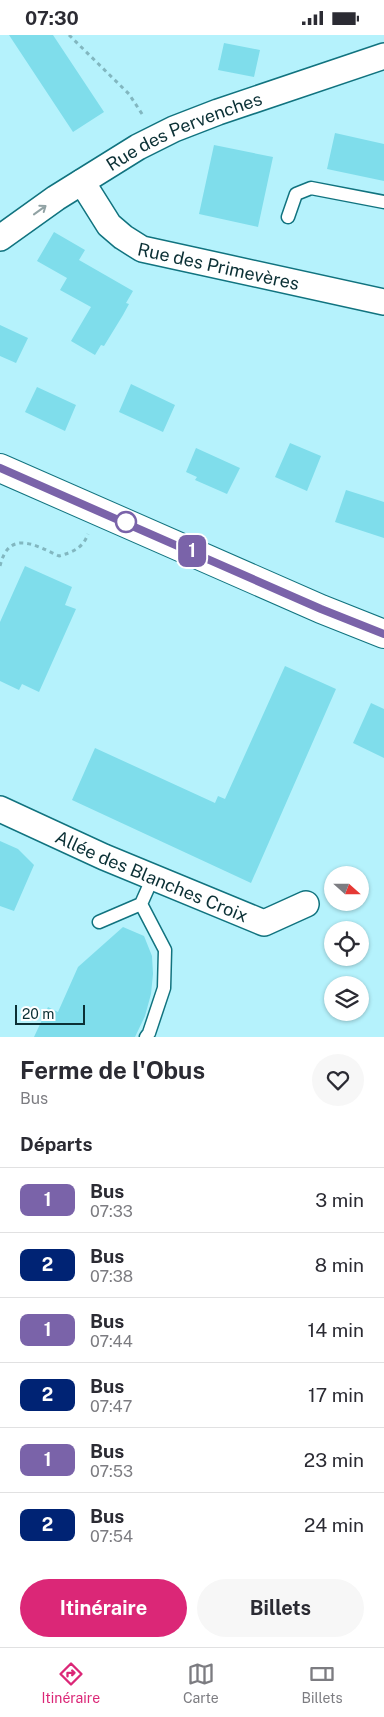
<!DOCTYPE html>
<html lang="fr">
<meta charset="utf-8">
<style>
:root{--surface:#fff;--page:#f7f7f7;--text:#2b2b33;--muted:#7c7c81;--line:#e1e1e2;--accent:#db2777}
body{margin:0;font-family:"Public Sans",sans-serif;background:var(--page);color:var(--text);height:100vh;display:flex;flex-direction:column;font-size:19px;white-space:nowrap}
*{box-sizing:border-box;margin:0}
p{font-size:16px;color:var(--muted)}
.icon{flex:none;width:28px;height:28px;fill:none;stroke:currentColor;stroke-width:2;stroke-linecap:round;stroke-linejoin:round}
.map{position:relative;height:1002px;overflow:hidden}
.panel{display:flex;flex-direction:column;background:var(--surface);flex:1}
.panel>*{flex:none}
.badge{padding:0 10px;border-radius:8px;font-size:18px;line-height:32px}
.needle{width:32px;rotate:111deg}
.controls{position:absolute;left:324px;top:831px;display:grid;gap:10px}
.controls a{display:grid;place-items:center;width:45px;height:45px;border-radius:50%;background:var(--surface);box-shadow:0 1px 4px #0004;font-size:25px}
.scale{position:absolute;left:15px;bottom:12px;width:70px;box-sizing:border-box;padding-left:5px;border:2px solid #0b3035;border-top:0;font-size:14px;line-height:18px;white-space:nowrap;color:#0b3035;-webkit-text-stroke:4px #fff;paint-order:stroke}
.map>.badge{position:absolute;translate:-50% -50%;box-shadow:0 0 0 2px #fff}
h2{padding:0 20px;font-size:19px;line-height:45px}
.round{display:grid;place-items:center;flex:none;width:52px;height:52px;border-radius:26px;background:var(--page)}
.headline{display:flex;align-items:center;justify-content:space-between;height:85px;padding:0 20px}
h1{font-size:24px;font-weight:700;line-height:38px}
.primary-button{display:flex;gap:10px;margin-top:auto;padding:10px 20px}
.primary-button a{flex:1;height:58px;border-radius:30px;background:var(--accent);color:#fff;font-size:20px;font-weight:700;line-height:58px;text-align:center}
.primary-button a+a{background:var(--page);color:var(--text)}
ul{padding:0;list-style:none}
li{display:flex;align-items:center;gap:15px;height:65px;padding:0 20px;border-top:1px solid var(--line)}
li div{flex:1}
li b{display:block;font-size:19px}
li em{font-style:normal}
li .badge{min-width:55px;font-weight:700;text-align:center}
.status{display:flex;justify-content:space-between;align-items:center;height:35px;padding:0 25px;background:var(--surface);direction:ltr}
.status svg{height:14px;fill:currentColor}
.menu{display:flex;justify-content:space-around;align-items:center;height:70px;border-top:1px solid var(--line);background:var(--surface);font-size:14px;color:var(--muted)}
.menu a{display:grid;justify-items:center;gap:2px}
.menu .current{color:var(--accent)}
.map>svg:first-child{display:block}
.building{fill:#7fddeb}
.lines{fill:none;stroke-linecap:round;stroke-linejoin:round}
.service-casing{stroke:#11737f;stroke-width:15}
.minor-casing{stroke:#11737f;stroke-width:28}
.tertiary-casing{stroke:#11737f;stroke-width:30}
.path{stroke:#82b7c0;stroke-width:3;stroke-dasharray:4 4;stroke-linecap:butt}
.service{stroke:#fff;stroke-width:12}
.minor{stroke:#fff;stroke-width:25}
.tertiary{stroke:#fff;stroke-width:28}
.oneway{stroke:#91a2a4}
.line-casing{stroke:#fff;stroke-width:11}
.line{stroke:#7a63a9;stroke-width:8}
.stop-dot{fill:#fff;stroke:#7a63a9;stroke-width:2.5}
.labels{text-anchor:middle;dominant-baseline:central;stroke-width:4.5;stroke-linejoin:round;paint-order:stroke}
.street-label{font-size:18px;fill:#0b3035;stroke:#fff}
</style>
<div class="status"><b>07:30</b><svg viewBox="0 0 49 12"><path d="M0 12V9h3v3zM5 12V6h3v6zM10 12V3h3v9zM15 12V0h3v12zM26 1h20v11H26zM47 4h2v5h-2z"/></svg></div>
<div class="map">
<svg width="384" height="1002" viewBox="0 0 384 1002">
<rect width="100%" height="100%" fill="#b5f2fc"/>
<!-- building -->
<path class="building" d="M9,0H53L104,77L73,97Z
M224,8L260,15L254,42L218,35Z
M335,98L384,109V146L327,134Z
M214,110L273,122L258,192L199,179Z
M54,197L85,215L79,225L133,256L126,268L129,269L123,280L104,311L101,310L95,320L71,306L91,272L60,255L67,243L37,226Z
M0,290L28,303L16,328L0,321Z
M131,349L175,370L163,397L119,377Z
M37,352L76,370L65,396L25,377Z
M290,408L321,421L307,456L275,442Z
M196,413L240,433L227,459L195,445L197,442L186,437Z
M346,455L384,467V503L335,487Z
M25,531L72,552L65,570L76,574L39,657L22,649L19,655L0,646V587Z
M285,631L336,654L251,848L72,765L95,713L215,768L218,761L225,764Z
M371,668L384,674V723L353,708Z
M0,806L18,814L34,830L14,876L0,871Z
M123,892L144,901L152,921L153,939L151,959L145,981L135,1002H34L48,972L58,977L78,932Z"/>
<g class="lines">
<!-- service casing -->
<g class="service-casing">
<path id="service" d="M288,182L296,159L311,153L384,167
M141,869L165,915L164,953L149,998L146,1002
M99,887L141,869L153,842"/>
</g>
<!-- minor casing -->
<g class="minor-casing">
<g id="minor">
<path id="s1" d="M82,147L109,190L123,202L142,214L384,267"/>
<path id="s2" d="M0,203L56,163L138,112L174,94L218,77L384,21"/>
<path id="s3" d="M0,774L104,822L264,888L306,869"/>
</g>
</g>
<!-- tertiary casing -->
<g class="tertiary-casing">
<path id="tertiary" d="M0,433L321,574L384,599"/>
</g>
<!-- path -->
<path class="path" d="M69,0L129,59L144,82
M0,531C9,494 35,510 59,521C73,517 83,513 88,499"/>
<!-- service -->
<use href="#service" class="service"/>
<!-- minor -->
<use href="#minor" class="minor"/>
<!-- tertiary -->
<use href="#tertiary" class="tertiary"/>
</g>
<!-- one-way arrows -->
<defs><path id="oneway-shaft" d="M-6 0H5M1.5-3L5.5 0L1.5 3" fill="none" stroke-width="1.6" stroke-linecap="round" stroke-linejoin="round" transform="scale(1.25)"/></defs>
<use class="oneway" href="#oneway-shaft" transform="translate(40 175) rotate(-36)"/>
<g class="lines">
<!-- line casing -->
<g class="line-casing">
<path id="line" d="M0,433L321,574L384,599"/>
</g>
<!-- line -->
<use href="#line" class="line"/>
</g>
<!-- markers -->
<circle class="stop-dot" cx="126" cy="487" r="10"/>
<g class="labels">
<!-- street labels -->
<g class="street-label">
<text stroke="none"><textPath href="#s2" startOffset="214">Rue des Pervenches</textPath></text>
<text stroke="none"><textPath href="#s1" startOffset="170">Rue des Primevères</textPath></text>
<text stroke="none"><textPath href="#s3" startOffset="166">Allée des Blanches Croix</textPath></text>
</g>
</g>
</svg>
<div class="controls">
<a><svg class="needle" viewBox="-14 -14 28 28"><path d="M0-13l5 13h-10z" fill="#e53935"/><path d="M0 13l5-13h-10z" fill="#7c7c81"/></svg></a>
<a><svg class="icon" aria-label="locate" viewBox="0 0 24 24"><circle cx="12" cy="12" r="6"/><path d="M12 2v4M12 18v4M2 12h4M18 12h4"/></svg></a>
<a><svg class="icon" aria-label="layers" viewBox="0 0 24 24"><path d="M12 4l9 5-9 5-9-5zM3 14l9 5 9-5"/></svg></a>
</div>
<div class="scale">20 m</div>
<b class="badge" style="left:192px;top:516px;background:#7a63a9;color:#fff">1</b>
</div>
<section class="panel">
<div class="headline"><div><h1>Ferme de l'Obus</h1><p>Bus</p></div><a class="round"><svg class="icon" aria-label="heart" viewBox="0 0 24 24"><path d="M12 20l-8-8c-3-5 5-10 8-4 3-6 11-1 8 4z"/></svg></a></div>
<h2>Départs</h2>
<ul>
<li><span class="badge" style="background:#7a63a9;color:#fff">1</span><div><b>Bus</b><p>07:33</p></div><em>3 min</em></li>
<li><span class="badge" style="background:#002374;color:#fff">2</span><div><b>Bus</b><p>07:38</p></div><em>8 min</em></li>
<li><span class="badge" style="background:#7a63a9;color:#fff">1</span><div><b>Bus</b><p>07:44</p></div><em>14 min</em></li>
<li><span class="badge" style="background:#002374;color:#fff">2</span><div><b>Bus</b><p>07:47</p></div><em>17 min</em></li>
<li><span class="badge" style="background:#7a63a9;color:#fff">1</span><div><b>Bus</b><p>07:53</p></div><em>23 min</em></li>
<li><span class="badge" style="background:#002374;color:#fff">2</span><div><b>Bus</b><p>07:54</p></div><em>24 min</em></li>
</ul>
<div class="primary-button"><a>Itinéraire</a><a>Billets</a></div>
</section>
<nav class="menu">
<a class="current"><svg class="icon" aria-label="directions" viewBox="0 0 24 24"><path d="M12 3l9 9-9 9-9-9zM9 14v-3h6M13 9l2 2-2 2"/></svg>Itinéraire</a>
<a><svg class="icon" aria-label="map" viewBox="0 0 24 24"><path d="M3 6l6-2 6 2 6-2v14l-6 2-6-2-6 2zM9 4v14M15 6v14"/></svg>Carte</a>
<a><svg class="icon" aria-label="tickets" viewBox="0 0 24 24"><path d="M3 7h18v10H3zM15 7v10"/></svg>Billets</a>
</nav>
